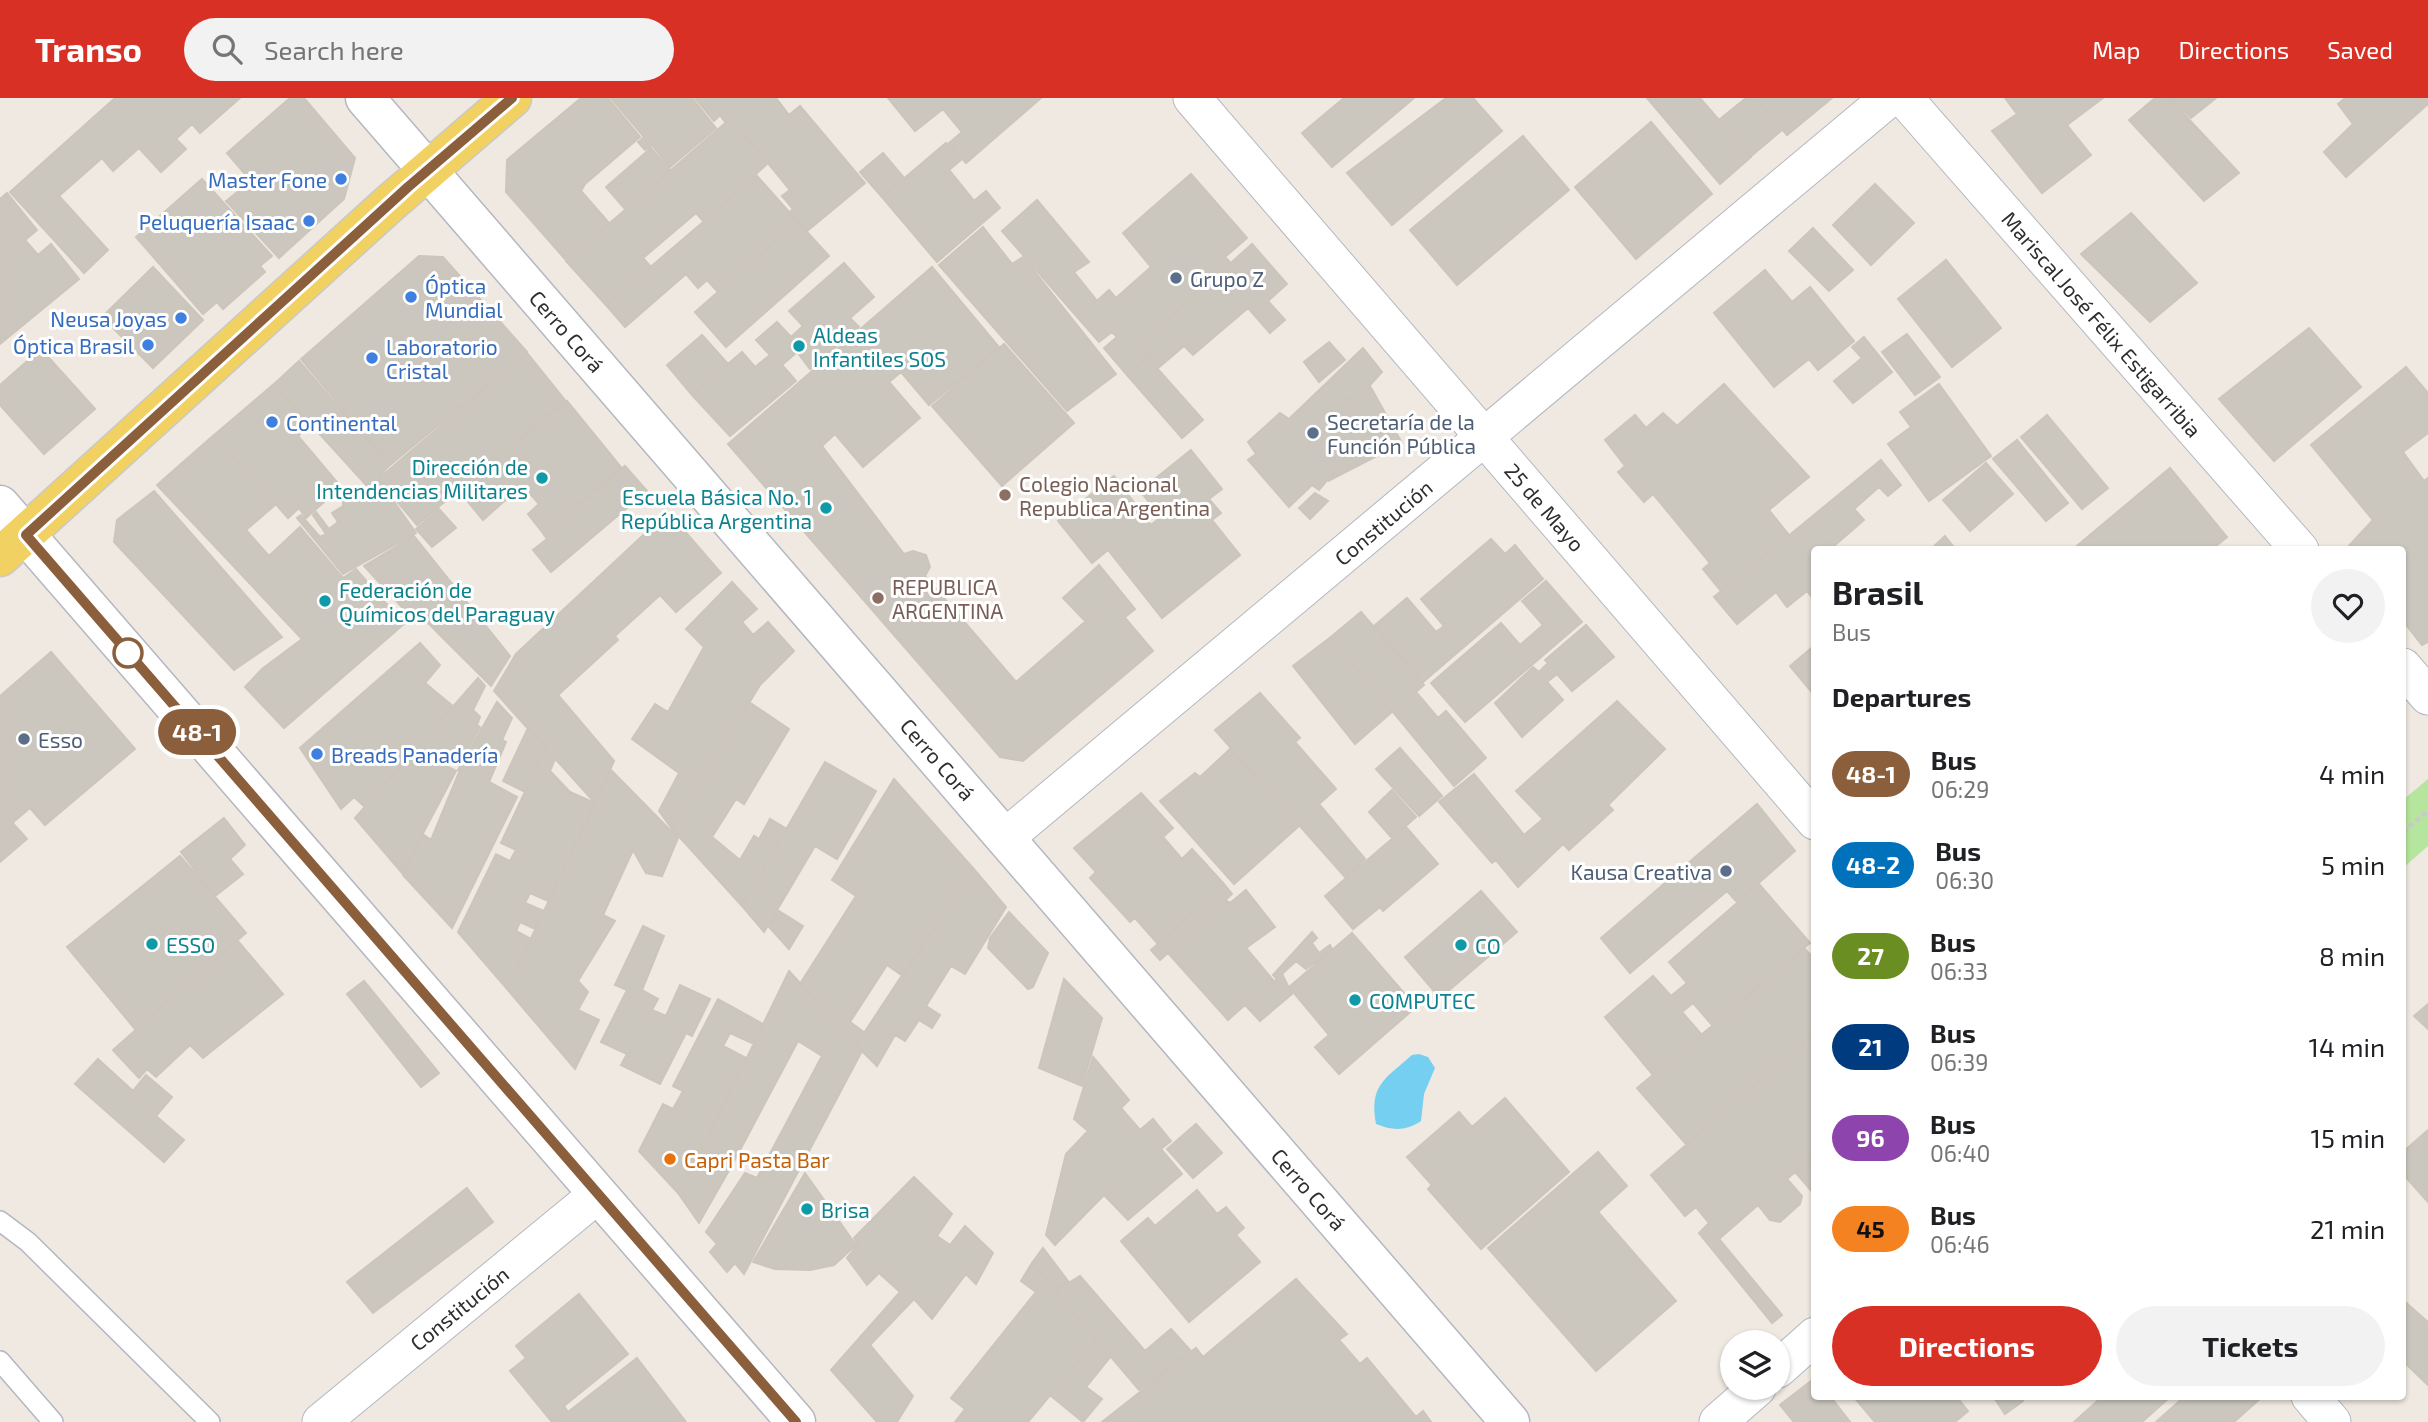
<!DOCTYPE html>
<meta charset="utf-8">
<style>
:root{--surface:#fff;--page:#f2f2f2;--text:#202124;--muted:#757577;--accent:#d93025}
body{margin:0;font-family:"Exo 2",sans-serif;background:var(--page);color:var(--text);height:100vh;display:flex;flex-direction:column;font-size:26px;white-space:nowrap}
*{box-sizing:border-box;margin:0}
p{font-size:23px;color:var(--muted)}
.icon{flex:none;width:38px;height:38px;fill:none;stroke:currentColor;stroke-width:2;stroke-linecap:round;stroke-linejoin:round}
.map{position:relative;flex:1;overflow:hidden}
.details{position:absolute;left:1811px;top:448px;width:595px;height:854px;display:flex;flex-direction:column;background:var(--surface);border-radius:7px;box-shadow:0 2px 5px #0004}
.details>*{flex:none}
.badge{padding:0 14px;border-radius:23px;font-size:24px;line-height:46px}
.fabs{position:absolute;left:1720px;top:1232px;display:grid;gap:14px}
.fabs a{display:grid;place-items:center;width:70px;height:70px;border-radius:50%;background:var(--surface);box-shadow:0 2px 5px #0004;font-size:35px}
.map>.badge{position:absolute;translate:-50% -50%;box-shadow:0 0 0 4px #fff}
h2{padding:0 21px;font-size:26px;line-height:63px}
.round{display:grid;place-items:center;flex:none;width:74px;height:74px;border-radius:37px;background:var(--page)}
.head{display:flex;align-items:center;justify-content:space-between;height:119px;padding:0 21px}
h1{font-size:33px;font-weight:700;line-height:52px}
.cta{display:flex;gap:14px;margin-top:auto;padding:14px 21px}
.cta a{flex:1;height:80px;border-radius:42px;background:var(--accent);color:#fff;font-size:28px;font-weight:700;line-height:80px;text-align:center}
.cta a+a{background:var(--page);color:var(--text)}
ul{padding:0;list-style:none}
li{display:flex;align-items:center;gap:21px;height:91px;padding:0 21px}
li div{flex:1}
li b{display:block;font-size:26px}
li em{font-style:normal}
li .badge{min-width:77px;font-weight:700;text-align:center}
header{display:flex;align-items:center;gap:42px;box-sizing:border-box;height:98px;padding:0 35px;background:var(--accent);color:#fff}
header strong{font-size:33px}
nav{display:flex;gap:38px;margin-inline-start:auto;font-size:24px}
.search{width:490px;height:63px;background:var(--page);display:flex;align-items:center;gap:18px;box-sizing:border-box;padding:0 24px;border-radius:38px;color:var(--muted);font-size:26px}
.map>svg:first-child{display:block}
.green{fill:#b6e59e}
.water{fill:#75cff0}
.building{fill:#cbc7bf;stroke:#cbc5ba;stroke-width:2}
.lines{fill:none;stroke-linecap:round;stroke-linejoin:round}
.lane-casing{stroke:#b4b7c1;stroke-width:22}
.street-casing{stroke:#b4b7c1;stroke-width:39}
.secondary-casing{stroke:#b4b7c1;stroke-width:41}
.primary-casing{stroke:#c9c9c9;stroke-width:41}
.path{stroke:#c9c9c9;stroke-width:4.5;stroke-dasharray:5 3.5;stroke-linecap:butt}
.lane{stroke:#fff;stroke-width:19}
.street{stroke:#fff;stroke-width:37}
.secondary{stroke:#fff;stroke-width:38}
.primary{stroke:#f2d163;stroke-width:38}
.line-casing{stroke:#fff;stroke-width:16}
.line{stroke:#8b5e3c;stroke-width:10}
.shop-dot{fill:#3f7fe0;stroke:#fff;stroke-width:2.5}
.service-dot{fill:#5c6f8a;stroke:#fff;stroke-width:2.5}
.culture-dot{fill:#0f9aa8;stroke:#fff;stroke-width:2.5}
.education-dot{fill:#8d6e63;stroke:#fff;stroke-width:2.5}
.stop-dot{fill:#fff;stroke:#8b5e3c;stroke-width:3.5}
.food-dot{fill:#e8710a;stroke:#fff;stroke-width:2.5}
.labels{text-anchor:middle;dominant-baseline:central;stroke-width:6;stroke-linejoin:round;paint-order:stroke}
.shop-label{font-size:21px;fill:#366cbe;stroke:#fff;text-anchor:end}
.service-label{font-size:21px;fill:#4e5e75;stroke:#fff;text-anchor:start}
.street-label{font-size:21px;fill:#2e2e2e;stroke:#fff}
.culture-label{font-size:21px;fill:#0d838f;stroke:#fff;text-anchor:start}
.education-label{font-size:21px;fill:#785e54;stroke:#fff;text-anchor:start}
.food-label{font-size:21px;fill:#c56008;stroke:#fff;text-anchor:start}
</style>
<header>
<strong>Transo</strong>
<div class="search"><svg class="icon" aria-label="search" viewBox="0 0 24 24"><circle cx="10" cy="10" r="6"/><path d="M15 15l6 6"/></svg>Search here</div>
<nav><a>Map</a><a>Directions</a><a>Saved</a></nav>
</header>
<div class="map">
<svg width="2428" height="1324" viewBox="0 0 2428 1324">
<rect width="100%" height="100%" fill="#efe9e1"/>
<!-- green -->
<path class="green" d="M2428,681V748L2403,770V702Z"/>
<!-- water -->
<path class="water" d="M1419,956L1428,959L1435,970L1424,996L1421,1023C1406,1033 1393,1033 1376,1026C1369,987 1385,981 1412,957Z"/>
<!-- building -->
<path class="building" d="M115,0H240L200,35L192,26L176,41L186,51L161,74L139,50L113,73L102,60L59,98L108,152L84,175L10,94Z
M290,0H304L355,60L344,101L279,160L226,103L251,83L227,55Z
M581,0H608L640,39L585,86L581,93L609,125L565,161L506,94L507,62Z
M611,0H692L716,30L670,69L652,47L645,52L638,44L644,39Z
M695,0H776L789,17L800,8L865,85L807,133L790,114L793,111L782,98L790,92L730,19L725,24L720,17L714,23Z
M888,0H1041L966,65L949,45L962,34L943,11L915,33Z
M1344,0H1414L1332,69L1302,35Z
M1446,0H1473L1502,33L1392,127L1347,75Z
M1647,0H1700L1751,59L1720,86Z
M1746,0H1755L1782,32L1750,59L1719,22Z
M1759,0H1832L1787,37L1757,2Z
M2005,0H2103L2067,27L2091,57L2042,95L1992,33L2017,16Z
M2155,0H2169L2239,75L2204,103L2129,22Z
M2171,0H2216L2191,20Z
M2345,0H2428V6L2346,79L2324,54L2353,26L2338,6Z
M730,21L767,66L704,124L696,115L643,160L651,169L606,207L566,163Z
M1651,24L1712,96L1636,161L1575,89Z
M1523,38L1569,92L1457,187L1410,132Z
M946,45L961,62L949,72L974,103L986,93L1000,110L937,164L882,99Z
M651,50L670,72L625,111L606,89Z
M883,55L904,80L882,99L860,74Z
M1191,76L1247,140L1225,159L1231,165L1138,248L1148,260L1126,276L1104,250L1117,239L1112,234L1099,244L1078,220L1109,192L1116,200L1151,169L1123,135Z
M757,78L798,124L718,194L707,182L698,190L686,176L625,229L606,207Z
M202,81L272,158L260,168L265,174L223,211L217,204L203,216L136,139Z
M1875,86L1914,125L1871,167L1833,127Z
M7,95L37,132L25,142L38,157L51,146L79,181L0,246V101Z
M1037,102L1089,164L1074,174L1097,203L1078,220L1002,133Z
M2131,115L2197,185L2150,224L2081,156Z
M798,124L829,158L726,249L695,214Z
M983,129L1012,166L1023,159L1116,276L1067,313L939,167Z
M1813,130L1853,172L1829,193L1789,153Z
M1252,146L1287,186L1268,203L1285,222L1270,235L1248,210L1193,257L1184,248L1158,270L1138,248Z
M419,158L443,159L527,254L390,367L301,261Z
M1946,162L2001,230L1952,269L1898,201Z
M844,165L874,199L850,220L859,229L810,271L797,254L782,267L796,283L730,338L692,297L742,254L755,269L770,257L756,242L777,224L791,239L803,228L789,213Z
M153,169L203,222L153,270L102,219Z
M932,169L999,249L929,307L901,274L889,284L920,320L863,369L835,336L822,348L904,456L913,453L926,457L930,469L925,478L1016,584L1110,502L1153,553L1023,663L1000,659L728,346Z
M1765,172L1792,204L1810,189L1854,243L1818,272L1809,261L1774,289L1714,215Z
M2309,230L2361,289L2274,363L2219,301Z
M1907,236L1940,279L1915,297L1882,254Z
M702,237L728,266L692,297L667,267Z
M1864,239L1892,274L1853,305L1834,283L1862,260L1852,249Z
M1329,244L1345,262L1319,284L1304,264Z
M1004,246L1074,325L1002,388L932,308Z
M1363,250L1382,274L1359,299L1345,302L1375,326L1319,392L1312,387L1289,409L1248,362L1256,356L1248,344L1280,315L1289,321Z
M41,251L95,311L44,356L0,307V287Z
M527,255L565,302L417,427L378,381Z
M1148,260L1203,322L1182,340L1126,276Z
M299,263L389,368L368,389L274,286Z
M2406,269L2428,295V335L2403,354L2424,383L2428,380V544L2422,547L2403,523V452H2345L2373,422L2311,347Z
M274,286L310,327L298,338L341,389L306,420L299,410L288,420L214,337Z
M1724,286L1809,379L1769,412L1789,437L1721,493L1703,471L1710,465L1653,396L1644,404L1618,374L1625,368L1605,342L1635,317L1646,330L1663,315L1677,328Z
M1939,286L1991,358L1929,403L1888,346L1911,329L1900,314Z
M1370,288L1402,345L1328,383L1375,326L1345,302L1359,299Z
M567,303L621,369L543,435L528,416L539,406L526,391L522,393L519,390L483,422L459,393Z
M2047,317L2108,390L2082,411L2021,339Z
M214,337L275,407L246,432L269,458L300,429L343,480L356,471L404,526L284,630L245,589L262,571L302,541L157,387Z
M2017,342L2068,405L2046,423L1993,361Z
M1191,352L1222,391L1209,401L1221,415L1212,422L1240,457L1162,520L1108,452L1092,465L1058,423L1114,378L1151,427L1161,419L1140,393Z
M1881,362L1901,387L1888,398L1879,389L1854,411L1864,422L1834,448L1836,452H1815V503L1807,493L1787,509L1776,494L1737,526L1714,499Z
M1986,365L2013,396L1970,433L1943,402Z
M625,368L647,393L551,474L533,452L547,441L544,437Z
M2170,370L2227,439L2211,452H2072Z
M378,381L416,435L343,476L297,420L301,417L320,439L326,436L313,417L316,414L329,431L338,424L332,415L343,408V400L349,402Z
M154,393L282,539L234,572L114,444L117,422Z
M1315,395L1328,403L1310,421L1299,410Z
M439,411L456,430L432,449L416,431Z
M668,414L721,475L676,514L660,497L615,538L618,542L558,597L614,663L595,705L494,593L516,556Z
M414,438L510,558L491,588L418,515L412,520L364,468Z
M1945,438L1956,452H1930Z
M1491,441L1505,456L1515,447L1543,481L1423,584L1375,527L1407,500L1436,534L1444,528L1421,501Z
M1099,467L1135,511L1125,519L1111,501L1085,523L1063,500Z
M1546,483L1582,524L1465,624L1431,585L1501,525L1520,547L1543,527L1522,503Z
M732,484L757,511L742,524L753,537L768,524L794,553L760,587L672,731L659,713L679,675L632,641L655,606L668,614L704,549L686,531Z
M1361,514L1424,587L1416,594L1438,620L1446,613L1486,660L1454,688L1331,539Z
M1586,527L1614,559L1572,593L1557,576L1547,584L1563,602L1522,639L1495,605L1533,569L1539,574L1548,565L1545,562Z
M1331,539L1392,614L1355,646L1293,568Z
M420,545L440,567L425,585L453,608L365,709L354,699L341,711L300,650Z
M1815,547V598L1790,568Z
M51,554L135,651L45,727L30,710L12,725L0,711V598Z
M478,580L485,588L473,612L480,619L477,627L480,629L463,659L456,654L446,668L456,673L402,775L355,720Z
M1260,595L1300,640L1295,644L1336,691L1319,706L1365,761L1345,779L1215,632Z
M1617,603L1665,651L1608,707L1613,712L1569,752L1563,746L1518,789L1496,762L1492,765L1439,704L1474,676L1524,737L1543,721L1516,693Z
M497,604L512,620L502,642L506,644L489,684L517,699L452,830L403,777L424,737L431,742L460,672H458Z
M749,604L789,631L744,706L736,701L712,739L740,762L754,738L759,741L770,721L787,731L742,808L672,731Z
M528,630L546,649L525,694L503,683Z
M546,649L555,661L550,673L570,694L595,705L548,803L530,795L525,805L544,813L535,831L520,824L516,833L531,841L507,891L458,834L496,756L510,763L516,752L501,745Z
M1400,650L1442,698L1419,718L1376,671Z
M1230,651L1299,728L1234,786L1160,703L1195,675L1200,679Z
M825,664L876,693L837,761L815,748L764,834L742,808Z
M611,672L678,740L662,778L646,775L633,752L603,817L615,823L578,883L588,894L578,912L599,922L575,971L507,891Z
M894,681L973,770L903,878L887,867L850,924L865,935L856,947L800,886L856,798L832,782Z
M1392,692L1416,719L1392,740L1369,714Z
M1141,695L1173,730L1163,739L1182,761L1192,751L1224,786L1158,846L1135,820L1130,824L1090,780L1096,774L1074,750Z
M1757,706L1795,753L1737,804L1727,793L1630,875L1601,840Z
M0,711L27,741L0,764Z
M224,720L245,747L230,761L243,776L215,798L181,754Z
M1406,729L1438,766L1383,813L1380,809L1353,831L1325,798Z
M180,758L246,835L135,931L67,849Z
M973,770L1006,809L965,876L951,868L926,908L940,917L932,930L919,922L905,943L895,937L877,968L856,947Z
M1224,786L1232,796L1160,862L1151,852Z
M1759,786L1810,845L1712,927L1693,905L1682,914L1701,936L1653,977L1605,919L1653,878L1671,898L1687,885L1669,864Z
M1246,792L1275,829L1246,850L1273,882L1228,922L1168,855L1226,802L1230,805Z
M1481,793L1517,834L1440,900L1405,859Z
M779,813L803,828L789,851L769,829Z
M1009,814L1048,855L1033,889L1028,891L988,850L990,840Z
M643,828L664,838L642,892L658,901L652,912L666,918L680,887L710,901L692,938L686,935L660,986L621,967L627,956L601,944L627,892L615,887Z
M1312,834L1317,840L1312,845L1319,855L1330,847L1332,851L1306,871L1296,863L1282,876L1292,896L1260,923L1246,908L1277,881L1273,877Z
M1352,835L1416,909L1339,976L1315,949L1329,937L1289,889Z
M237,842L283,896L203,960L190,947L156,979L147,971L139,980L113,952Z
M1805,851L1815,862V935L1686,1046L1637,990Z
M789,873L862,953L744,1176L735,1165L727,1174L710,1154L717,1146L706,1134L745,1075L757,1080L822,958L798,943L732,1067L703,1050Z
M1064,881L1102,920L1082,988L1039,970Z
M364,883L439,975L421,989L347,896Z
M718,901L763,926L754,946L730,935L723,948L746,960L678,1095L639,1053L663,1006L673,1011L683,993L673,988Z
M2428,906V931L2414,918Z
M1815,936V1057L1787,1081L1802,1098L1800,1106L1780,1124L1770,1122L1758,1107L1719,1141L1782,1217L1772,1225L1699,1135L1709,1125L1696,1109L1685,1118L1651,1077Z
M1093,959L1129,1002L1121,1010L1140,1032L1153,1021L1171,1043L1161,1051L1182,1076L1128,1122L1104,1097L1055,1147L1046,1137L1066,1056L1088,1033L1074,1021Z
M98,961L133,993L146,977L172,999L156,1018L184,1042L164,1064L75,986Z
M1505,1000L1569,1074L1481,1151L1428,1091L1432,1087L1407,1059L1459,1014L1472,1029Z
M1196,1026L1222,1055L1193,1080L1167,1051Z
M2428,1032V1104L2403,1076V1054Z
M703,1050L732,1067L699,1125L678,1095Z
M1598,1054L1627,1088L1598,1114L1676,1203L1596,1273L1488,1150Z
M1815,1058V1097L1795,1074Z
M805,1075L856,1147L834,1167L810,1172L775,1171L753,1164Z
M914,1079L952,1116L937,1138L950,1147L965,1128L993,1155L976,1186L966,1176L932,1221L914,1201L870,1247L913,1298L897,1324H877L831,1272L900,1194L879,1175L867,1187L847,1160L858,1147L854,1140Z
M467,1090L493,1124L373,1215L347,1184Z
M1197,1092L1217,1116L1226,1109L1244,1130L1236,1137L1260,1164L1189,1224L1121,1143L1148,1120L1155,1128Z
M1043,1150L1068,1183L1055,1193L1032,1165Z
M1032,1165L1096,1242L1028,1324H955L965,1311L951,1300L1036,1194L1021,1183Z
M1080,1178L1145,1253L1171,1231L1191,1253L1139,1292L1055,1193Z
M1296,1181L1347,1236L1339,1242L1360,1266L1367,1260L1416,1319L1423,1313L1431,1324H1102L1196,1250L1203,1259Z
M579,1196L628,1256L564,1308L568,1314L552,1324L510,1273L526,1260L516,1248Z
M2403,1202L2428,1224V1287L2403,1263Z
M1096,1242L1111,1258L1086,1289L1102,1301L1083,1324L1050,1297Z
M637,1260L686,1324H555L568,1314Z
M1815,1280V1298H1830L1850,1324H1794L1780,1307Z
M1853,1298H1956L1968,1313L1955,1324H1875Z
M1993,1298H2020L2023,1303L2005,1316Z
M2103,1298H2171L2142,1324H2074Z
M2185,1298H2263L2234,1324H2156Z"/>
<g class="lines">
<!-- lane casing -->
<g class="lane-casing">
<path id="lane" d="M0,1123L28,1144L210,1324
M0,1263L53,1324"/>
</g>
<!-- street casing -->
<g class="street-casing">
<path id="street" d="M1192,0L1815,723
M1904,0L2300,452
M2403,569L2428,598
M1006,739L1889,0
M1778,1271L1815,1238
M2310,1298L2332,1324
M321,1324L598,1096
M1718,1324L1757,1290"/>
</g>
<!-- secondary casing -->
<g class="secondary-casing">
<path id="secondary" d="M365,0L1510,1324
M0,407L796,1324"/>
</g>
<!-- primary casing -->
<g class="primary-casing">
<path id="primary" d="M0,459L389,106L512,0"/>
</g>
<!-- path -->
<path class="path" d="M2403,734L2428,713"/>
<!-- lane -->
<use href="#lane" class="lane"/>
<!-- street -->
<use href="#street" class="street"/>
<!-- secondary -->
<use href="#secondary" class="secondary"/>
<!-- primary -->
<use href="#primary" class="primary"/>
</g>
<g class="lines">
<!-- line casing -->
<g class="line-casing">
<path id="line" d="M512,0L408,89L26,437L796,1324"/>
</g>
<!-- line -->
<use href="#line" class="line"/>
</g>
<!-- markers -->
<g class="shop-dot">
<circle cx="341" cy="81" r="7"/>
<circle cx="309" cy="123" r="7"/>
<circle cx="411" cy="199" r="7"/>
<circle cx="181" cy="220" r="7"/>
<circle cx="148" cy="247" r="7"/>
<circle cx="372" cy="260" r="7"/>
<circle cx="272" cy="324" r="7"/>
<circle cx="317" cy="656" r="7"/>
</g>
<g class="service-dot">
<circle cx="1176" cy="180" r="7"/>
<circle cx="1313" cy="335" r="7"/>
<circle cx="24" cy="641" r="7"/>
<circle cx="1726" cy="773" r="7"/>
</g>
<g class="culture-dot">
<circle cx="799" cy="248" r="7"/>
<circle cx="542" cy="380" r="7"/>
<circle cx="826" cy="410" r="7"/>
<circle cx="325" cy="503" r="7"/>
<circle cx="152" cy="846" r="7"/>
<circle cx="1461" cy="847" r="7"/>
<circle cx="1355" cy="902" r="7"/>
<circle cx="807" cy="1111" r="7"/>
</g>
<g class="education-dot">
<circle cx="1005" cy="397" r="7"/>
<circle cx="878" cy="500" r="7"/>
</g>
<circle class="stop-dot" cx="128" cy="555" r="14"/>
<circle class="food-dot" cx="670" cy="1061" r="7"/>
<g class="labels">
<!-- shop labels -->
<g class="shop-label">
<text x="327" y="81">Master Fone</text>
<text x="295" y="123">Peluquería Isaac</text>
<text x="425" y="187" text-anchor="start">Óptica<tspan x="425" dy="24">Mundial</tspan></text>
<text x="167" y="220">Neusa Joyas</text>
<text x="134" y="247">Óptica Brasil</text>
<text x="386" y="248" text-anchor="start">Laboratorio<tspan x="386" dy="24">Cristal</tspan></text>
<text x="286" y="324" text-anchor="start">Continental</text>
<text x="331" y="656" text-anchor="start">Breads Panadería</text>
</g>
<!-- service labels -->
<g class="service-label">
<text x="1190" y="180">Grupo Z</text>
<text x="1327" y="323">Secretaría de la<tspan x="1327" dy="24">Función Pública</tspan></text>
<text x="38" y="641">Esso</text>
<text x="1712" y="773" text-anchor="end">Kausa Creativa</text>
</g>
<!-- street labels -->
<g class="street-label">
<text transform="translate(2102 226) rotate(49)">Mariscal José Félix Estigarribia</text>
<text transform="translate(567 233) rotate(49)">Cerro Corá</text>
<text transform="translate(1545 409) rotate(49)">25 de Mayo</text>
<text transform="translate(1383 424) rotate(-40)">Constitución</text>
<text transform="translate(938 661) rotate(49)">Cerro Corá</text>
<text transform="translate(1309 1091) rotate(49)">Cerro Corá</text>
<text transform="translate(459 1210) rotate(-39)">Constitución</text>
</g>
<!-- culture labels -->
<g class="culture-label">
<text x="813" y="236">Aldeas<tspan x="813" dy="24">Infantiles SOS</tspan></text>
<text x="528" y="368" text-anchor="end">Dirección de<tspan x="528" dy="24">Intendencias Militares</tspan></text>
<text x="812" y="398" text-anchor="end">Escuela Básica No. 1<tspan x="812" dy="24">República Argentina</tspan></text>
<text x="339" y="491">Federación de<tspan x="339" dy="24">Químicos del Paraguay</tspan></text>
<text x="166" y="846">ESSO</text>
<text x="1475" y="847">CO</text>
<text x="1369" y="902">COMPUTEC</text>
<text x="821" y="1111">Brisa</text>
</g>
<!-- education labels -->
<g class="education-label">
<text x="1019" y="385">Colegio Nacional<tspan x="1019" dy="24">Republica Argentina</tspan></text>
<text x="892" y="488">REPUBLICA<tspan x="892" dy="24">ARGENTINA</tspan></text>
</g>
<!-- food labels -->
<g class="food-label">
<text x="684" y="1061">Capri Pasta Bar</text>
</g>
</g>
</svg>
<div class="fabs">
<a><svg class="icon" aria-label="layers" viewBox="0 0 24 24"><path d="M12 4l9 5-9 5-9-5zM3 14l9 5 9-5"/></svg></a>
</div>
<b class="badge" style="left:197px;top:634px;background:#8b5e3c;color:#fff">48-1</b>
<section class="details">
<div class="head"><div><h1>Brasil</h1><p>Bus</p></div><a class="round"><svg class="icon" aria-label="heart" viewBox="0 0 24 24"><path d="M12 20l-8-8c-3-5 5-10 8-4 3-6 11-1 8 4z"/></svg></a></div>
<h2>Departures</h2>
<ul>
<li><span class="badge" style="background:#8b5e3c;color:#fff">48-1</span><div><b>Bus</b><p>06:29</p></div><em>4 min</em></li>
<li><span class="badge" style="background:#0072bc;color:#fff">48-2</span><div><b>Bus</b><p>06:30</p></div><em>5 min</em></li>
<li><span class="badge" style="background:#6b8e23;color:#fff">27</span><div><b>Bus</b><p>06:33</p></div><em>8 min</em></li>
<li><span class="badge" style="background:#003b80;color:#fff">21</span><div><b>Bus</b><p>06:39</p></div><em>14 min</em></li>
<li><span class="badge" style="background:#8e44ad;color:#fff">96</span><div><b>Bus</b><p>06:40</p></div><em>15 min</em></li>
<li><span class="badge" style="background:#f58220;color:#111">45</span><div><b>Bus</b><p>06:46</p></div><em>21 min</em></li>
</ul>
<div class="cta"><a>Directions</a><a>Tickets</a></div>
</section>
</div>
